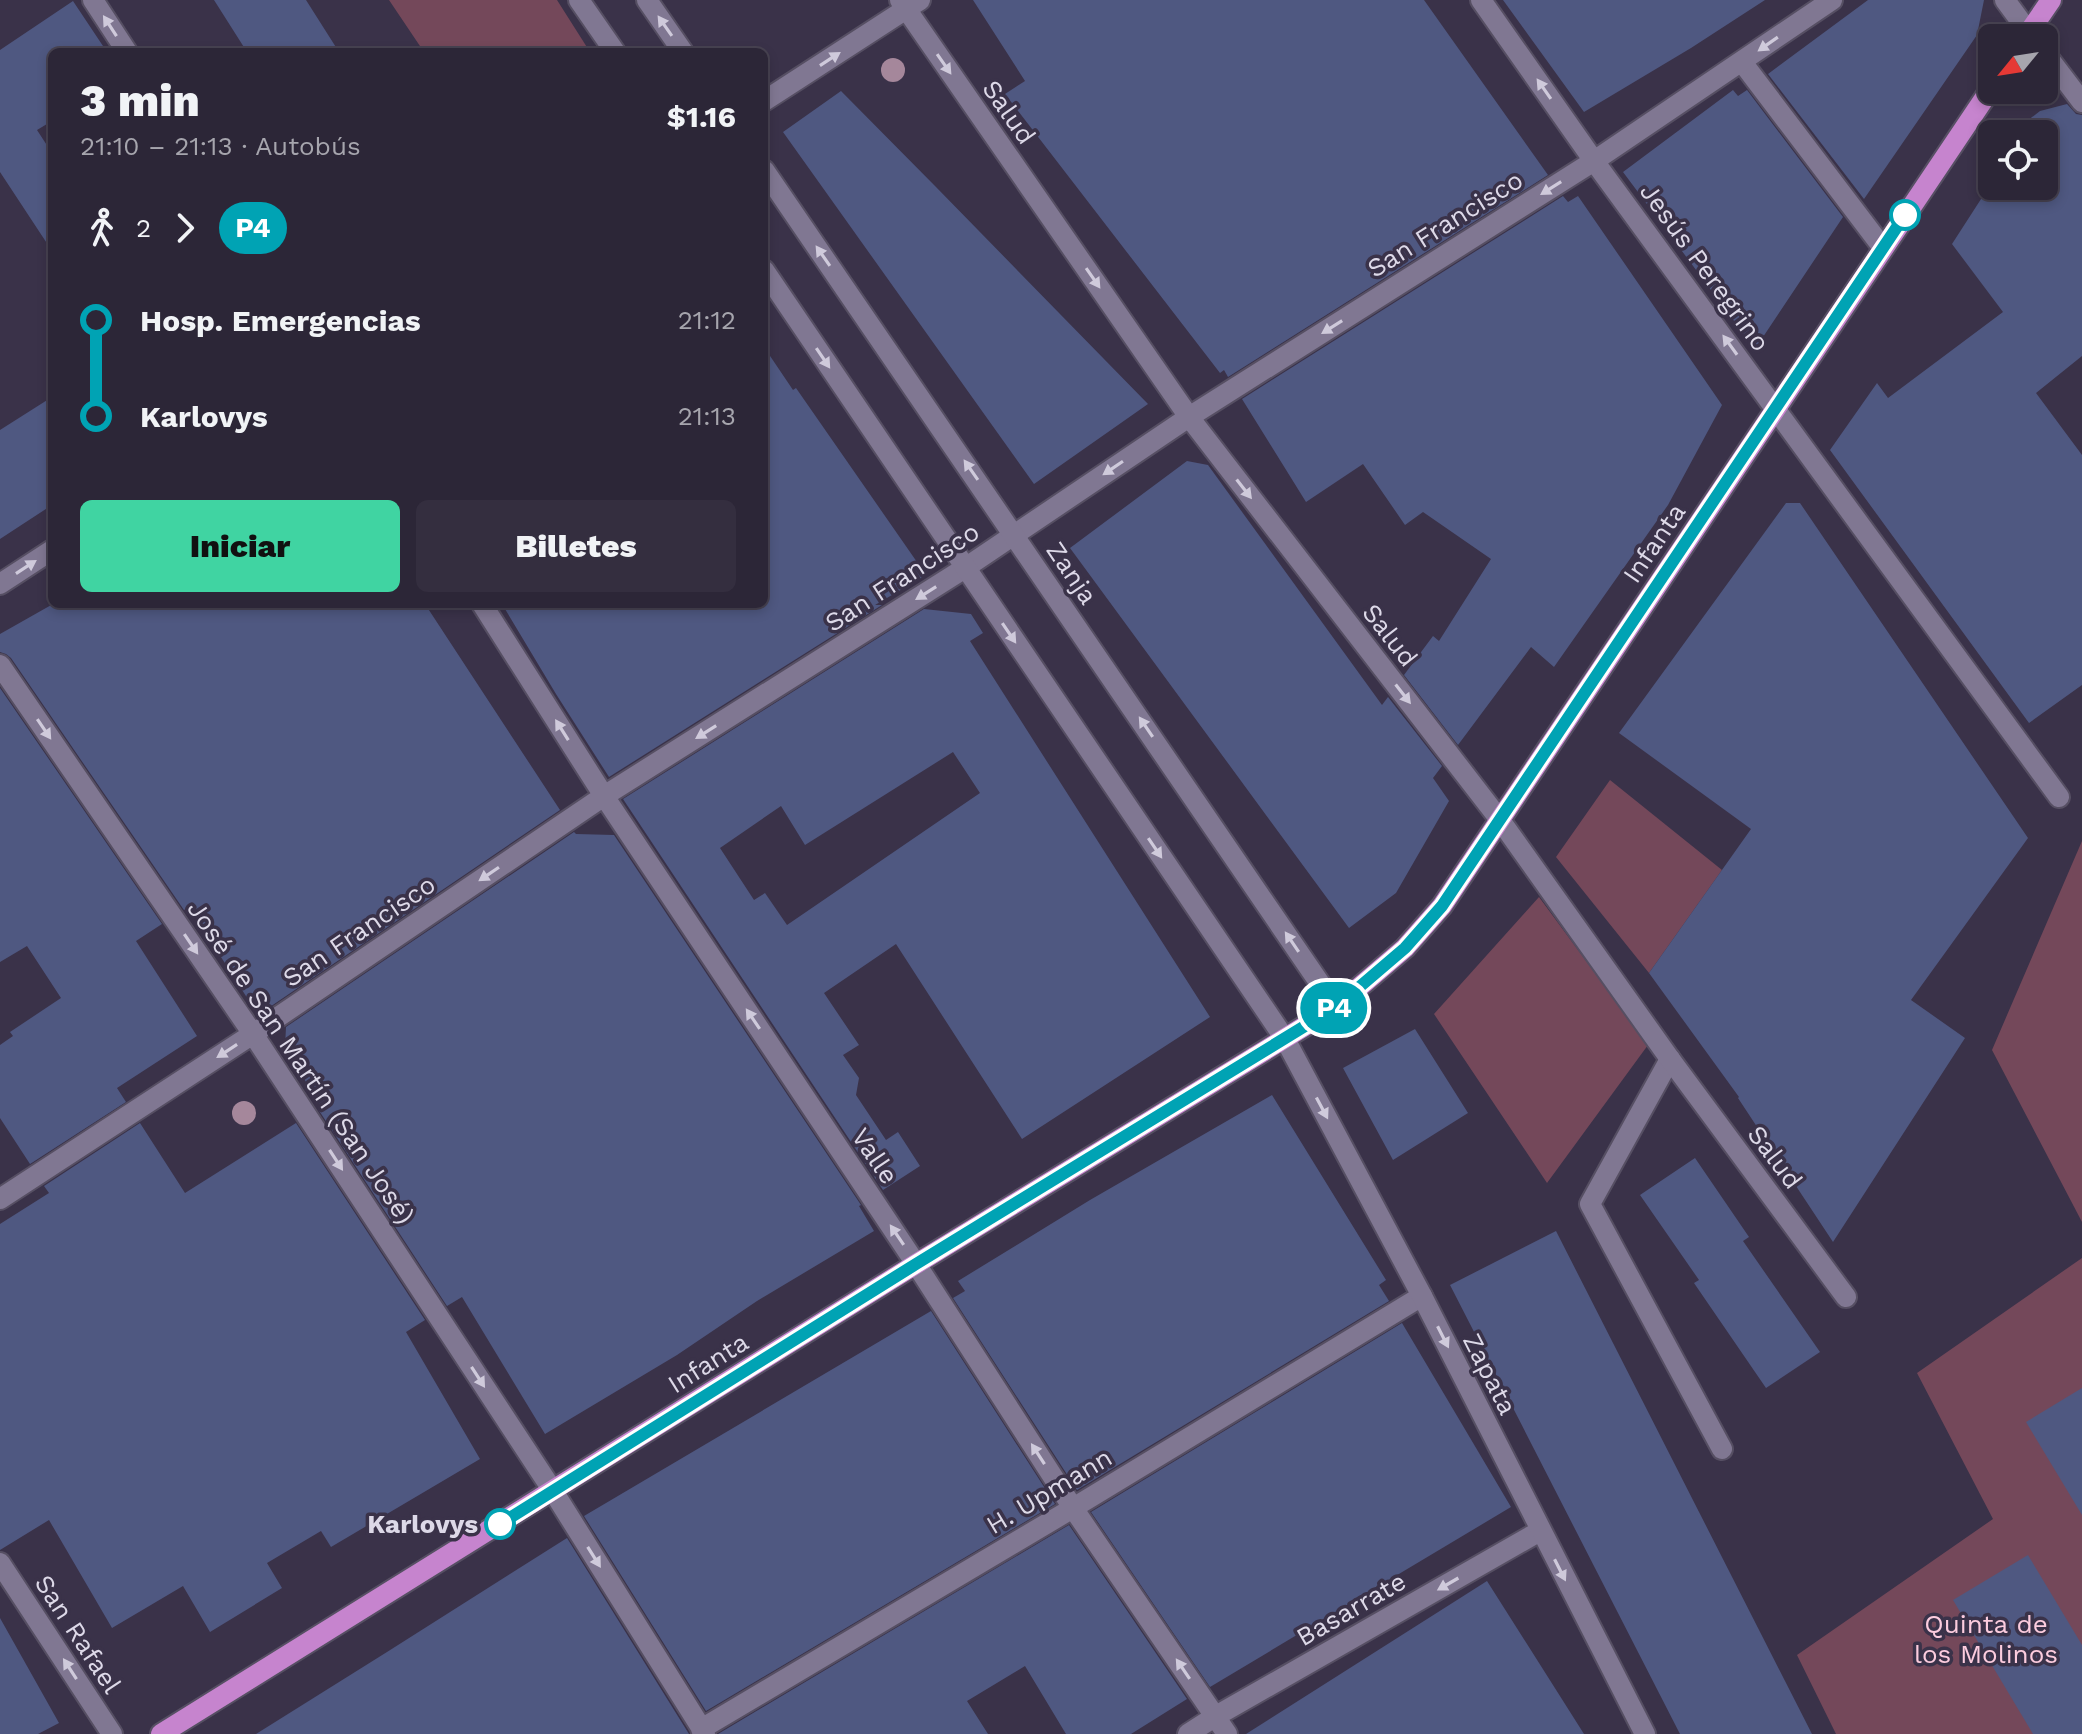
<!DOCTYPE html>
<html lang="es">
<meta charset="utf-8">
<style>
:root{--surface:#2c2637;--page:#342e3f;--text:#f1f3f6;--muted:#a6a5ad;--line:#484352;--accent:#40d4a2}
body{margin:0;font-family:"Work Sans",sans-serif;background:var(--page);color:var(--text);height:100vh;display:flex;flex-direction:column;font-size:30px;white-space:nowrap}
*{box-sizing:border-box;margin:0}
p{font-size:26px;color:var(--muted)}
.icon{flex:none;width:44px;height:44px;fill:none;stroke:currentColor;stroke-width:2;stroke-linecap:round;stroke-linejoin:round}
.map{position:relative;flex:1;overflow:hidden}
.side{position:absolute;left:48px;top:48px;width:720px;height:560px;display:flex;flex-direction:column;background:var(--surface);border-radius:12px;box-shadow:0 4px 12px #0003,0 0 0 2px var(--line)}
.side>*{flex:none}
.badge{padding:0 16px;border-radius:26px;font-size:28px;line-height:52px}
.needle{width:52px;rotate:240deg}
.fabs{position:absolute;left:1978px;top:24px;display:grid;gap:16px}
.fabs a{display:grid;place-items:center;width:80px;height:80px;border-radius:12px;background:var(--surface);box-shadow:0 4px 12px #0003,0 0 0 2px var(--line);font-size:40px}
.map>.badge{position:absolute;translate:-50% -50%;box-shadow:0 0 0 4px #fff}
.legs{display:flex;align-items:center;gap:12px;height:88px;padding:0 32px;font-size:26px}
.legs p{margin-inline-start:auto}
.overview{display:flex;align-items:center;justify-content:space-between;height:136px;padding:0 32px}
h1{font-size:44px;font-weight:800;line-height:60px}
.button{display:flex;gap:16px;margin-top:auto;padding:16px 32px}
.button a{flex:1;height:92px;border-radius:12px;background:var(--accent);color:#111;font-size:32px;font-weight:800;line-height:92px;text-align:center}
.button a+a{background:var(--page);color:var(--text)}
ul{padding:0 32px;list-style:none}
li{display:flex;align-items:center;gap:28px;height:96px;font-size:30px}
li i{display:grid;place-items:center;width:12px;height:100%;margin:0 10px;background:currentColor}
li i::after{content:'';width:20px;height:20px;margin:-10px;border:6px solid;border-radius:50%;background:var(--surface)}
li p{margin-inline-start:auto}
li:first-child i{background:linear-gradient(#0000 50%,currentColor 0)}
li:last-child i{background:linear-gradient(currentColor 50%,#0000 0)}
.map>svg:first-child{display:block}
.green{fill:#74485a}
.building{fill:#4f5881;fill-rule:evenodd}
.lines{fill:none;stroke-linecap:round;stroke-linejoin:round}
.service-casing{stroke:#564f63;stroke-width:24}
.minor-casing{stroke:#564f63;stroke-width:24}
.tertiary-casing{stroke:#564f63;stroke-width:24}
.secondary-casing{stroke:#564f63;stroke-width:24}
.primary-casing{stroke:#564f63;stroke-width:24}
.service{stroke:#807792;stroke-width:20}
.minor{stroke:#807792;stroke-width:20}
.tertiary{stroke:#807792;stroke-width:20}
.secondary{stroke:#807792;stroke-width:20}
.primary{stroke:#c684ce;stroke-width:20}
.tree{fill:#a5879b}
.oneway{fill:#cfcadb}
.line-1-casing{stroke:#fff;stroke-width:18}
.line-1{stroke:#00a3b4;stroke-width:12}
.stop-1-dot{fill:#fff;stroke:#00a3b4;stroke-width:4}
.labels{text-anchor:middle;dominant-baseline:central;stroke-width:7;stroke-linejoin:round;paint-order:stroke}
.street-label{font-size:26px;fill:#ddd9e8;stroke:#3a3249}
.stop-label{font-size:26px;font-weight:bold;fill:#ddd9e8;stroke:#3a3249;text-anchor:end}
.park-label{font-size:26px;fill:#fcccde;stroke:#3a3249}
</style>
<div class="map">
<svg width="2082" height="1734" viewBox="0 0 2082 1734">
<rect width="100%" height="100%" fill="#3a3249"/>
<!-- green -->
<path class="green" d="M389,0H557L590,52H424Z
M1610,780L1722,870L1649,973L1556,857Z
M2082,841V1222L1992,1050Z
M1539,897L1648,1045L1547,1183L1434,1014Z
M2082,1258V1734H1836L1797,1655L1993,1519L1917,1373Z"/>
<!-- building -->
<path class="building" d="M214,0H306L339,52H247Z
M973,0H1424L1548,175L1228,377L1224,370L1220,373L1005,94L1025,81Z
M1503,0H1765L1691,48L1584,112Z
M1868,0H1984L1977,35L1864,199L1768,74Z
M73,1L107,52H52V121L37,130L52,153V251L0,172V50Z
M1733,90L1738,96L1747,90L1843,217L1755,349L1623,172Z
M841,91L936,187L1148,404L1034,484L783,132Z
M2067,104L2076,114L2082,115V356L2036,393L2082,455V685L2029,723L1830,450L1877,383L1888,398L2003,312L1952,244L1992,182V186H2044V134H2019L2027,121L2040,111Z
M1563,196L1568,202L1578,196L1722,405L1668,505L1554,667L1531,647L1458,745L1404,675L1433,636L1439,641L1491,559L1423,512L1405,525L1363,464L1306,502L1242,399Z
M764,347L793,390L796,388L926,575L875,605H882L609,777L556,694L502,604H764Z
M52,397V505L0,539V430Z
M1187,461L1208,465L1382,705L1388,697L1442,766L1433,778L1449,801L1396,893L1349,928L1070,548Z
M1786,503H1800L2028,838L1911,1000L1965,1038L1833,1242L1738,1098L1739,1097L1649,973L1751,829L1619,733Z
M53,604H425L560,810L258,1015L189,907L184,910L11,658L6,654L0,652V634Z
M924,609L971,614L983,633L970,641L1210,1017L1022,1139L896,944L824,993L859,1045L843,1055L859,1078L856,1095L886,1140L898,1132L920,1166L883,1190L623,799ZM953,752L980,793L787,925L765,893L754,900L720,848L781,806L805,845Z
M0,688L162,924L136,941L197,1036L117,1088L126,1102L30,1164L0,1118V1045L13,1036L10,1032L61,998L27,946L0,962Z
M574,832L576,834L614,835L861,1205L859,1206L874,1231L757,1301L677,1355L545,1434L462,1297L447,1306L318,1109L321,1107L285,1047L286,1027Z
M1415,1029L1468,1113L1393,1160L1343,1068Z
M1272,1095L1386,1280L1379,1285L1389,1301L1077,1490L953,1298L965,1291L958,1281L1090,1200Z
M140,1123L185,1193L296,1123L425,1320L406,1332L480,1459L331,1547L321,1531L267,1563L282,1588L210,1632L183,1586L112,1628L49,1520L0,1550V1224L49,1193L44,1186Z
M1695,1158L1749,1237L1743,1241L1820,1352L1766,1388L1694,1283L1699,1280L1640,1195Z
M1556,1231L1812,1734H1680L1450,1285Z
M931,1311L1055,1504L706,1711L584,1516Z
M1402,1323L1511,1507L1210,1687L1091,1512Z
M2082,1388V1515L2026,1422Z
M1069,1525L1187,1699L1131,1734H1066L1025,1666L967,1701L988,1734H718Z
M567,1538L689,1734H256L387,1652Z
M2028,1555L2082,1645V1734H2033L1953,1600Z
M1487,1581L1584,1734H1246Z
M0,1618L59,1723L38,1734H0Z"/>
<g class="lines">
<!-- service casing -->
<g class="service-casing">
<path id="service" d="M1742,62L1883,248
M1670,1059L1590,1204L1722,1449"/>
</g>
<!-- minor casing -->
<g class="minor-casing">
<path id="minor" d="M93,0L127,52
M900,0L1189,417L1500,820L1670,1059L1846,1297
M1481,0L1594,161L2059,797
M2005,0L2033,38
M2044,52L2082,102
M764,101L920,0
M0,584L52,550
M482,604L604,796L916,1264L1073,1508L1227,1734
M0,665L253,1034L553,1491L705,1734
M0,1199L253,1034L604,796L965,568L1189,417L1594,161L1832,0
M701,1729L1073,1508L1422,1296
M1188,1734L1216,1716L1540,1531"/>
</g>
<!-- tertiary casing -->
<g class="tertiary-casing">
<path id="tertiary" d="M0,1563L112,1734"/>
</g>
<!-- secondary casing -->
<g class="secondary-casing">
<path id="secondary" d="M579,0L615,52
M647,0L683,52
M764,170L1336,1007
M764,270L1285,1039L1422,1296L1645,1734"/>
</g>
<!-- primary casing -->
<g class="primary-casing">
<path id="primary" d="M2025,38L2051,0
M161,1734L916,1264L1336,1007L1405,948L1442,906L1992,87"/>
</g>
<!-- service -->
<use href="#service" class="service"/>
<!-- minor -->
<use href="#minor" class="minor"/>
<!-- tertiary -->
<use href="#tertiary" class="tertiary"/>
<!-- secondary -->
<use href="#secondary" class="secondary"/>
<!-- primary -->
<use href="#primary" class="primary"/>
</g>
<!-- trees -->
<g class="tree">
<circle cx="893" cy="70" r="12"/>
<circle cx="244" cy="1113" r="12"/>
</g>
<!-- one-way arrows -->
<defs><path id="oneway-solid" d="M-6-.8H1V-3.2L6.5 0L1 3.2V.8H-6Z" transform="scale(2)"/></defs>
<g class="oneway">
<use href="#oneway-solid" transform="translate(110 26) rotate(-123)"/>
<use href="#oneway-solid" transform="translate(665 26) rotate(-125)"/>
<use href="#oneway-solid" transform="translate(1768 44) rotate(145)"/>
<use href="#oneway-solid" transform="translate(830 59) rotate(-33)"/>
<use href="#oneway-solid" transform="translate(944 64) rotate(55)"/>
<use href="#oneway-solid" transform="translate(1544 89) rotate(-125)"/>
<use href="#oneway-solid" transform="translate(1551 188) rotate(148)"/>
<use href="#oneway-solid" transform="translate(823 256) rotate(-125)"/>
<use href="#oneway-solid" transform="translate(1093 278) rotate(55)"/>
<use href="#oneway-solid" transform="translate(1332 327) rotate(148)"/>
<use href="#oneway-solid" transform="translate(1730 345) rotate(-126)"/>
<use href="#oneway-solid" transform="translate(823 358) rotate(56)"/>
<use href="#oneway-solid" transform="translate(1113 468) rotate(146)"/>
<use href="#oneway-solid" transform="translate(971 470) rotate(-125)"/>
<use href="#oneway-solid" transform="translate(1244 489) rotate(52)"/>
<use href="#oneway-solid" transform="translate(26 567) rotate(-33)"/>
<use href="#oneway-solid" transform="translate(926 593) rotate(148)"/>
<use href="#oneway-solid" transform="translate(1009 633) rotate(56)"/>
<use href="#oneway-solid" transform="translate(1403 694) rotate(52)"/>
<use href="#oneway-solid" transform="translate(1146 727) rotate(-124)"/>
<use href="#oneway-solid" transform="translate(44 729) rotate(56)"/>
<use href="#oneway-solid" transform="translate(562 730) rotate(-122)"/>
<use href="#oneway-solid" transform="translate(706 732) rotate(148)"/>
<use href="#oneway-solid" transform="translate(1155 848) rotate(56)"/>
<use href="#oneway-solid" transform="translate(489 874) rotate(146)"/>
<use href="#oneway-solid" transform="translate(1292 942) rotate(-124)"/>
<use href="#oneway-solid" transform="translate(191 944) rotate(56)"/>
<use href="#oneway-solid" transform="translate(753 1019) rotate(-124)"/>
<use href="#oneway-solid" transform="translate(227 1051) rotate(147)"/>
<use href="#oneway-solid" transform="translate(1322 1108) rotate(62)"/>
<use href="#oneway-solid" transform="translate(336 1160) rotate(57)"/>
<use href="#oneway-solid" transform="translate(897 1235) rotate(-124)"/>
<use href="#oneway-solid" transform="translate(1443 1337) rotate(63)"/>
<use href="#oneway-solid" transform="translate(478 1377) rotate(57)"/>
<use href="#oneway-solid" transform="translate(1038 1454) rotate(-123)"/>
<use href="#oneway-solid" transform="translate(594 1557) rotate(58)"/>
<use href="#oneway-solid" transform="translate(1560 1570) rotate(63)"/>
<use href="#oneway-solid" transform="translate(1448 1584) rotate(150)"/>
<use href="#oneway-solid" transform="translate(70 1669) rotate(-123)"/>
<use href="#oneway-solid" transform="translate(1183 1669) rotate(-124)"/>
</g>
<g class="lines">
<!-- line-1 casing -->
<g class="line-1-casing">
<path id="line-1" d="M500,1524L916,1264L1336,1007L1405,948L1442,906L1905,215"/>
</g>
<!-- line-1 -->
<use href="#line-1" class="line-1"/>
</g>
<!-- markers -->
<g class="stop-1-dot">
<circle cx="1905" cy="215" r="14"/>
<circle cx="500" cy="1524" r="14"/>
</g>
<g class="labels">
<!-- street labels -->
<g class="street-label">
<text transform="translate(1009 112) rotate(55)">Salud</text>
<text transform="translate(1445 224) rotate(-32)">San Francisco</text>
<text transform="translate(1705 267) rotate(54)">Jesús Peregrino</text>
<text transform="translate(1654 543) rotate(-56)">Infanta</text>
<text transform="translate(1072 573) rotate(56)">Zanja</text>
<text transform="translate(902 577) rotate(-33)">San Francisco</text>
<text transform="translate(1390 635) rotate(52)">Salud</text>
<text transform="translate(359 931) rotate(-34)">San Francisco</text>
<text transform="translate(301 1062) rotate(56)">José de San Martín (San José)</text>
<text transform="translate(875 1156) rotate(56)">Valle</text>
<text transform="translate(1775 1157) rotate(53)">Salud</text>
<text transform="translate(708 1363) rotate(-32)">Infanta</text>
<text transform="translate(1490 1374) rotate(63)">Zapata</text>
<text transform="translate(1049 1491) rotate(-31)">H. Upmann</text>
<text transform="translate(1351 1609) rotate(-30)">Basarrate</text>
<text transform="translate(78 1634) rotate(57)">San Rafael</text>
</g>
<!-- stop labels -->
<g class="stop-label">
<text x="478" y="1524">Karlovys</text>
</g>
<!-- park labels -->
<g class="park-label">
<text x="1986" y="1624">Quinta de<tspan x="1986" dy="30">los Molinos</tspan></text>
</g>
</g>
</svg>
<div class="fabs">
<a><svg class="needle" viewBox="-14 -14 28 28"><path d="M0-13l5 13h-10z" fill="#e53935"/><path d="M0 13l5-13h-10z" fill="#a6a5ad"/></svg></a>
<a><svg class="icon" aria-label="locate" viewBox="0 0 24 24"><circle cx="12" cy="12" r="6"/><path d="M12 2v4M12 18v4M2 12h4M18 12h4"/></svg></a>
</div>
<b class="badge" style="left:1334px;top:1008px;background:#00a3b4;color:#fff">P4</b>
<section class="side">
<div class="overview"><div><h1>3 min</h1><p>21:10 – 21:13 · Autobús</p></div><b>$1.16</b></div>
<div class="legs"><svg class="icon" aria-label="walk" viewBox="0 0 24 24"><circle cx="13" cy="4" r="2"/><path d="M13 8l-2 6 4 7M11 14l-3 7M7 12l3-4h3l4 4"/></svg>2<svg class="icon" aria-label="forward" viewBox="0 0 24 24"><path d="M9 5l7 7-7 7"/></svg><b class="badge" style="background:#00a3b4;color:#fff">P4</b></div>
<ul>
<li><i style="color:#00a3b4"></i><b>Hosp. Emergencias</b><p>21:12</p></li>
<li><i style="color:#00a3b4"></i><b>Karlovys</b><p>21:13</p></li>
</ul>
<div class="button"><a>Iniciar</a><a>Billetes</a></div>
</section>
</div>
